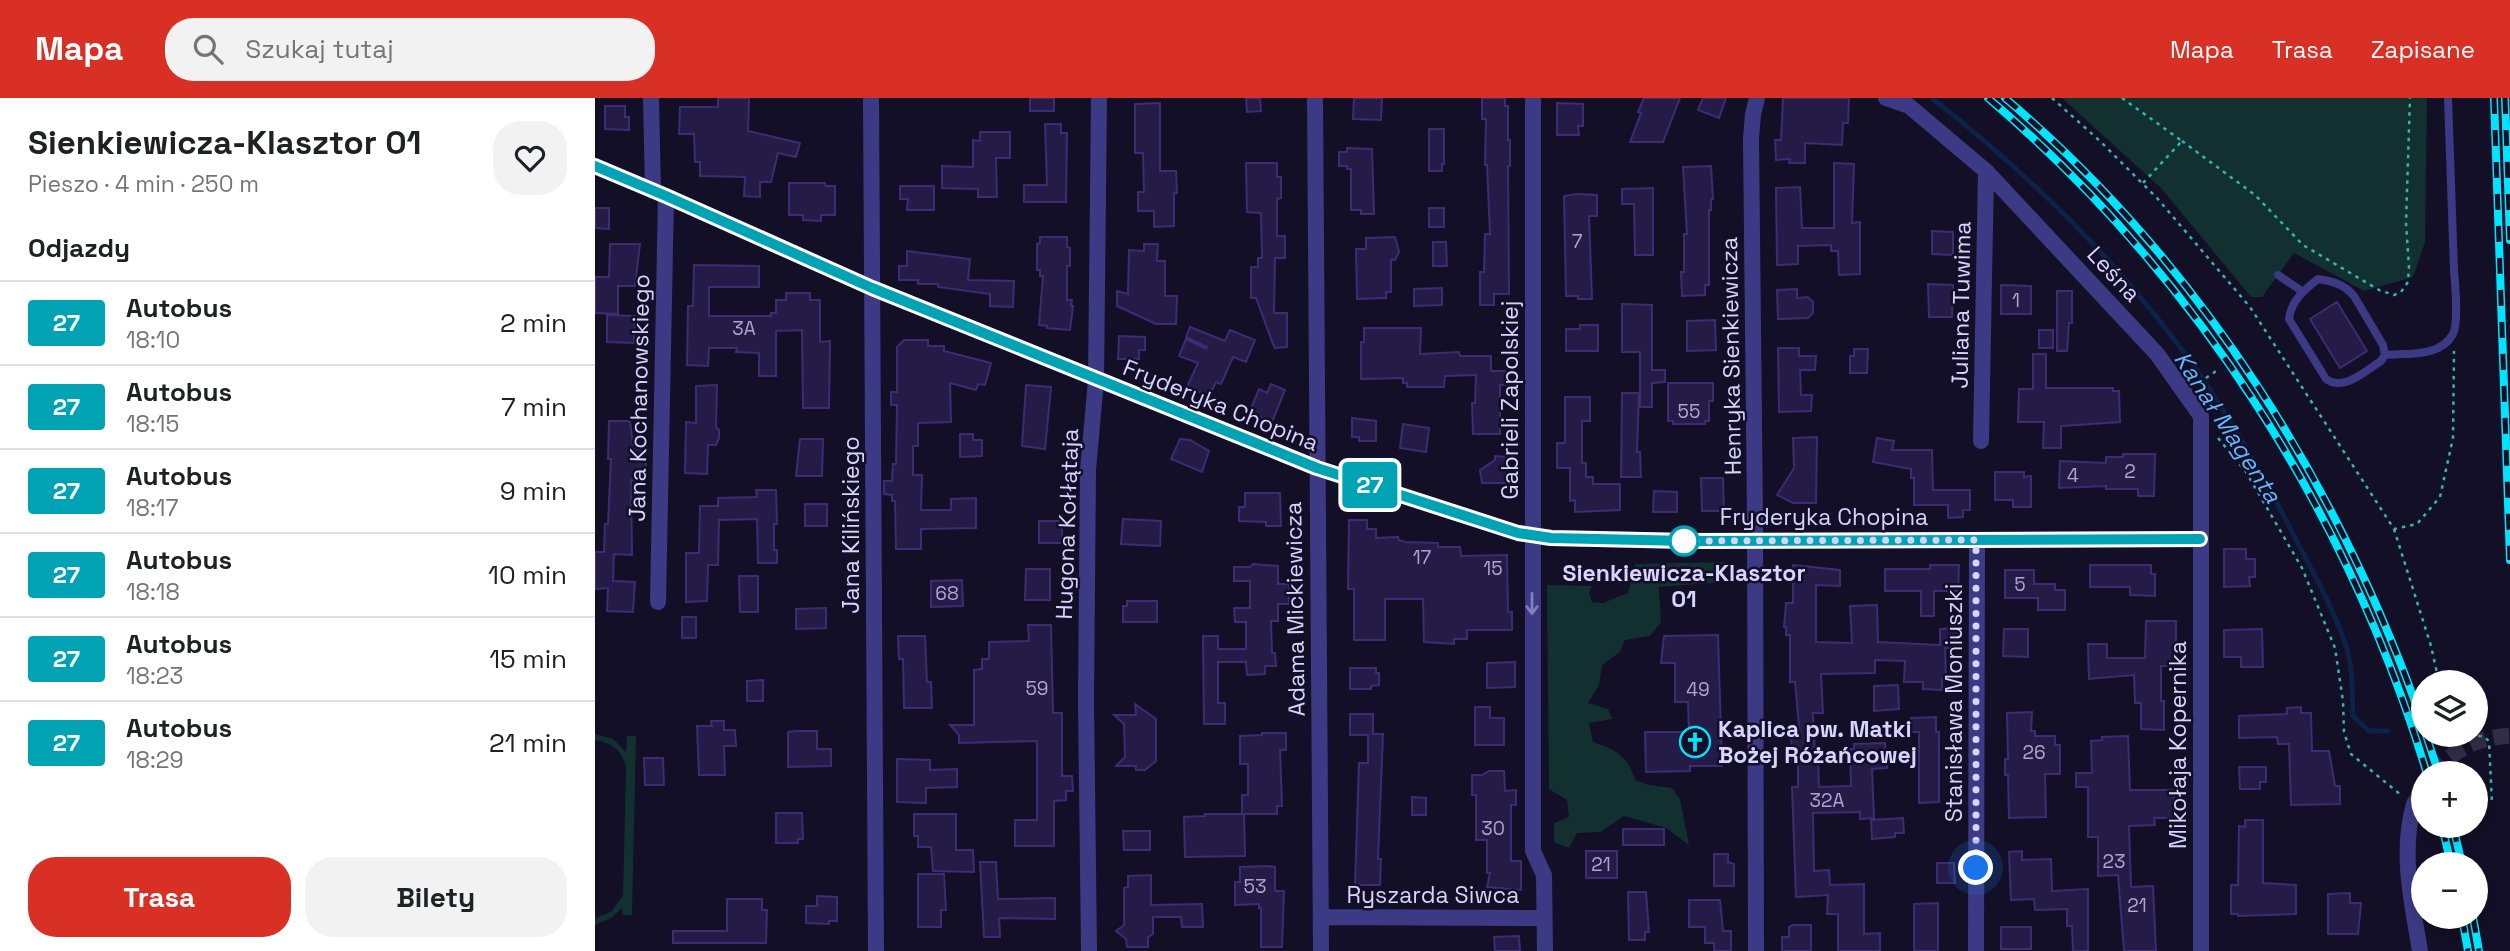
<!DOCTYPE html>
<html lang="pl">
<meta charset="utf-8">
<style>
:root{--surface:#fff;--page:#f2f2f2;--text:#202124;--muted:#757577;--line:#e0e0e0;--accent:#d93025}
body{margin:0;font-family:"Space Grotesk",sans-serif;background:var(--page);color:var(--text);height:100vh;display:flex;flex-direction:column;font-size:26px;white-space:nowrap}
*{box-sizing:border-box;margin:0}
p{font-size:23px;color:var(--muted)}
.icon{flex:none;width:38px;height:38px;fill:none;stroke:currentColor;stroke-width:2;stroke-linecap:round;stroke-linejoin:round}
.map{position:relative;flex:1;overflow:hidden}
.drawer{display:flex;flex-direction:column;background:var(--surface);width:595px}
.drawer>*{flex:none}
.badge{padding:0 14px;border-radius:5px;font-size:24px;line-height:46px}
.buttons{position:absolute;left:1816px;top:572px;display:grid;gap:14px}
.buttons a{display:grid;place-items:center;width:77px;height:77px;border-radius:50%;background:var(--surface);box-shadow:0 4px 10px #0003;font-size:35px}
.you{position:absolute;width:35px;height:35px;margin:-18px;border:5px solid #fff;border-radius:50%;background:#1a73e8;box-shadow:0 0 0 10px #1a73e833}
.map>.badge{position:absolute;translate:-50% -50%;box-shadow:0 0 0 4px #fff}
h2{padding:0 28px;font-size:26px;line-height:63px}
.round{display:grid;place-items:center;flex:none;width:74px;height:74px;border-radius:28px;background:var(--page)}
.summary{display:flex;align-items:center;justify-content:space-between;height:119px;padding:0 28px}
h1{font-size:33px;font-weight:800;line-height:52px}
.primary-button{display:flex;gap:14px;margin-top:auto;padding:14px 28px}
.primary-button a{flex:1;height:80px;border-radius:28px;background:var(--accent);color:#fff;font-size:28px;font-weight:800;line-height:80px;text-align:center}
.primary-button a+a{background:var(--page);color:var(--text)}
ul{padding:0;list-style:none}
li{display:flex;align-items:center;gap:21px;height:84px;padding:0 28px;border-top:2px solid var(--line)}
li div{flex:1}
li b{display:block;font-size:26px}
li em{font-style:normal}
li .badge{min-width:77px;font-weight:700;text-align:center}
header{display:flex;align-items:center;gap:42px;box-sizing:border-box;height:98px;padding:0 35px;background:var(--accent);color:#fff}
header strong{font-size:33px}
nav{display:flex;gap:38px;margin-inline-start:auto;font-size:24px}
.search{width:490px;height:63px;background:var(--page);display:flex;align-items:center;gap:18px;box-sizing:border-box;padding:0 24px;border-radius:28px;color:var(--muted);font-size:26px}
main{display:flex;flex:1;min-height:0}
.map>svg:first-child{display:block}
.green{fill:#12302f}
.lines{fill:none;stroke-linecap:round;stroke-linejoin:round}
.stream{stroke:#0c2248;stroke-width:5}
.building{fill:#241b47;stroke:#3b2d73;stroke-width:2}
.street-tunnel{stroke:#312d47;stroke-width:16;stroke-dasharray:16 8;stroke-linecap:butt}
.path{stroke:#2fb8b0;stroke-width:2.5;stroke-dasharray:3.5 5;stroke-linecap:butt}
.lane{stroke:#3d3a85;stroke-width:8}
.street{stroke:#3d3a85;stroke-width:16}
.rail-casing{stroke:#00e5ff;stroke-width:8}
.rail{stroke:#130f26;stroke-width:5;stroke-dasharray:16;stroke-linecap:butt}
.oneway{stroke:#837fbc}
.line-casing{stroke:#fff;stroke-width:16}
.line{stroke:#00a3b4;stroke-width:10}
.walk{stroke:#d9d4ff;stroke-width:7;stroke-dasharray:0 12.6}
.stop-dot{fill:#fff;stroke:#00a3b4;stroke-width:3.5}
.labels{text-anchor:middle;dominant-baseline:central;stroke-width:5;stroke-linejoin:round;paint-order:stroke}
.number-label{font-size:19px;fill:#aca6d1}
.street-label{font-size:23px;fill:#d9d4ff;stroke:#130f26}
.stop-label{font-size:23px;font-weight:bold;fill:#d9d4ff;stroke:#130f26}
.poi-label{font-size:23px;font-weight:bold;fill:#d9d4ff;stroke:#130f26;text-anchor:start}
.water-label{font-size:24px;font-style:italic;fill:#62b6ff;stroke:#130f26}
</style>
<header>
<strong>Mapa</strong>
<div class="search"><svg class="icon" aria-label="search" viewBox="0 0 24 24"><circle cx="10" cy="10" r="6"/><path d="M15 15l6 6"/></svg>Szukaj tutaj</div>
<nav><a>Mapa</a><a>Trasa</a><a>Zapisane</a></nav>
</header>
<main>
<section class="drawer">
<div class="summary"><div><h1>Sienkiewicza-Klasztor 01</h1><p>Pieszo · 4 min · 250 m</p></div><a class="round"><svg class="icon" aria-label="heart" viewBox="0 0 24 24"><path d="M12 20l-8-8c-3-5 5-10 8-4 3-6 11-1 8 4z"/></svg></a></div>
<h2>Odjazdy</h2>
<ul>
<li><span class="badge" style="background:#00a3b4;color:#fff">27</span><div><b>Autobus</b><p>18:10</p></div><em>2 min</em></li>
<li><span class="badge" style="background:#00a3b4;color:#fff">27</span><div><b>Autobus</b><p>18:15</p></div><em>7 min</em></li>
<li><span class="badge" style="background:#00a3b4;color:#fff">27</span><div><b>Autobus</b><p>18:17</p></div><em>9 min</em></li>
<li><span class="badge" style="background:#00a3b4;color:#fff">27</span><div><b>Autobus</b><p>18:18</p></div><em>10 min</em></li>
<li><span class="badge" style="background:#00a3b4;color:#fff">27</span><div><b>Autobus</b><p>18:23</p></div><em>15 min</em></li>
<li><span class="badge" style="background:#00a3b4;color:#fff">27</span><div><b>Autobus</b><p>18:29</p></div><em>21 min</em></li>
</ul>
<div class="primary-button"><a>Trasa</a><a>Bilety</a></div>
</section>
<div class="map">
<svg width="1915" height="853" viewBox="0 0 1915 853">
<rect width="100%" height="100%" fill="#130f26"/>
<!-- green -->
<path class="green" d="M1467,0H1832L1830,144L1818,179L1769,193L1699,155L1667,199H1656L1566,90Z
M1129,464V484L1064,489L1066,524L1055,538L1030,542L1025,554L1007,567L1004,587L993,605L1013,611L1017,621L994,625L998,644C1022,652 1032,657 1040,682L1054,687L1077,690L1085,701L1094,747L1071,730L1029,718L1005,734L982,735L974,750L959,744V725L974,719L972,702L954,691L952,487L997,488L994,495L997,504L1008,505L1033,495L1040,466Z
M0,636L18,641L31,654L32,638H41L37,817H28L27,810L16,820L0,827V821L17,813L28,797L31,670C28,653 16,644 0,642Z"/>
<g class="lines">
<!-- stream -->
<path class="stream" d="M1337,0C1436,78 1530,170 1603,274C1638,325 1669,379 1697,434C1715,469 1749,528 1755,565C1758,582 1757,601 1758,618L1774,633H1793"/>
</g>
<!-- building -->
<path class="building" d="M123,0H154L153,33L205,45L201,59L183,55L176,84H165V99L149,98L150,79L105,78V64H100L99,36H84L85,9H123Z
M435,0H459V13H435Z
M651,0H665L666,13L652,14Z
M759,0H787L786,22L758,21Z
M887,0H910V8H913V42H915V68H913L914,196H899V207H885V174H889L890,136H895L892,67H890L891,21H887Z
M1049,0H1085L1068,44H1035L1046,15L1043,14Z
M1108,0H1131L1124,20L1103,12Z
M1188,0H1254L1253,25H1248L1247,47L1210,45V65H1194L1195,61L1181,62L1180,42H1186Z
M565,5V73H581L582,95H579V128L559,129V113H543V94H549L548,55H540V6Z
M962,5L988,6V28H983L984,37H962Z
M10,8H30V19H34V32L10,31Z
M450,26H466V35H472L471,104H429V87H452Z
M834,31H849V66H847V73H834Z
M385,34H415V60H401L402,99H383V91L347,90V68L378,69V42L385,43Z
M752,50L777,51L779,116H766V112H756V71H752V68H744V54H752Z
M651,65H682V79H686V100L682,101V138H690V160H680L679,215H692V249L680,250L678,246L661,200H656V169H663V160H667L666,115L652,114Z
M1239,65L1259,66L1257,125L1265,124V176L1244,177L1243,153H1236V147L1203,148V166L1182,167L1181,90L1205,89L1207,130H1239Z
M1116,68L1118,101H1116V112H1114V187H1110V197L1087,198L1086,174H1089V136H1092L1088,69Z
M194,85H230L231,88H240V117H226V123L208,122V117H194Z
M305,88H339V112H312L313,101H305Z
M1058,90V157H1040L1039,106H1027V91Z
M982,96L1002,97V118H994L997,201H983V198H971L969,98Z
M0,110H14V131L0,130Z
M834,110H849V129H834Z
M1337,133L1358,134V157L1337,156Z
M445,139H472V149L475,150V168H472V202H477L476,208H478L475,232L452,230V228L444,227L448,178H445V172H442V146L445,145Z
M800,139L804,154L800,162H796V194H791V200L762,201L761,151H771V140Z
M838,144H851L852,168H838Z
M15,146H45L40,188H23V216L0,215V179H14Z
M549,146H563L562,163H570V198H582L581,226H561L522,208V193L533,196L534,152L549,153Z
M312,153L375,161L373,182L419,183L418,209L395,208V196L343,189V186H323V182H304V168H312Z
M99,167L164,168V189H114V218H176V215H181V202H191V195H215V202H225V244L235,243L234,310H208L207,232L181,233V278H164V255L141,254L142,250H114L113,268L92,267L93,208H98Z
M1333,186L1358,187L1357,219H1334Z
M1406,187L1436,188V216H1406Z
M847,190V207L819,208V191Z
M1202,191V200L1213,199L1218,204V215L1213,220L1183,221L1182,192Z
M1462,193H1477V225H1474L1472,253H1462Z
M1742,204L1772,253L1745,270L1715,221Z
M1027,206L1057,207V272H1070V284L1057,285V309H1045V254H1027Z
M12,217L40,218L39,245L12,244Z
M1120,222L1121,252L1092,253V223Z
M985,227H1003V253H971V231H985Z
M595,229L630,243L635,232L660,242L651,264L638,259L626,286L621,284L614,298L592,289L603,265L584,258L591,241L611,251L612,249L591,239Z
M769,230H826L825,256L864,254L865,258H896V273H913L912,287H905V336H878L877,305H880L881,277L850,278L849,289H812V285H808V280L766,281V244H769Z
M1444,232H1458V250H1444Z
M524,238L550,239V252H544V261H523Z
M309,242H333V248H349V253L396,265L390,287L383,286L381,292L355,285L356,324L323,325V348H318V377H327L326,412H356V401L381,400V430L326,431V451H301L300,403H297V397L289,396V383H297L298,366H301L302,307H296V294H302V249Z
M1183,250H1204V258H1221L1220,272H1205L1206,297H1217L1216,313L1184,314Z
M1259,251H1273L1272,275H1255V258H1259Z
M1438,256H1451V290H1518V293H1524L1525,324L1466,328V350H1448L1449,324H1423L1424,291H1438Z
M1073,285H1118V303H1114V323H1110V326H1078V323H1073Z
M676,286L690,292L677,324L654,315L664,291L672,295Z
M122,287L121,329L124,332V340L121,347H113L112,376L90,375L91,324L101,325V288Z
M431,287L456,289L450,351L427,348Z
M1027,295H1044L1042,354H1045L1046,379H1026Z
M970,299H995V323H987V365H991V379H998V386H1025V412L980,414V402L975,403V370H962V345H970Z
M757,320L781,323V343H764V339H757Z
M14,323H35L38,347H42V351H46V363L51,364L50,383L36,382L37,457L19,456L18,483L40,484L38,514L12,513L13,490L0,491V454H9L10,426H13L16,361H13Z
M808,326L834,330L831,354L805,350Z
M365,336H378V342H387V358L365,359Z
M1222,339L1221,405H1198L1182,397L1199,370L1198,340Z
M1282,340L1299,343L1297,352H1337L1338,392H1375V412H1368V419L1353,420V407H1319V380H1316V371L1278,364Z
M205,341H228L227,378H201Z
M585,341L595,342L614,353L607,374L576,361Z
M1528,356H1560L1559,398H1543V391H1511V388L1464,390L1465,363L1511,365V359H1528Z
M900,358L914,359V385H887L885,372L900,362Z
M1400,374H1429V379L1436,378V409H1418V402H1400Z
M1106,380H1128L1129,413H1107Z
M161,392H181L182,426H179V452H182V465H163L162,421L124,422L123,467H113L112,503L91,504V455H104L105,408H123V400L162,399Z
M1059,393L1082,394V414H1058Z
M650,395H685L686,428H671V424L644,423V409H650Z
M210,406H232V428H210Z
M528,421L566,423L565,448L526,446Z
M754,422H772V431H781V440L803,439L804,442L810,444L843,445V449H865L866,458L912,457L913,514H917V532H872V541H859V546L829,544L828,501H790V542H759V491H753Z
M444,423H467V445H444Z
M1629,451H1651V461H1660V479H1654L1655,488L1629,489Z
M658,466L683,468V486H694V506H683V523H676L677,555H680L681,568H670V576L652,577L651,564H623V605H630V626H609L608,538H623V551H651V524H640L639,510H655V483H639V469H655Z
M1198,467L1245,472V488L1221,487V544L1257,545L1255,508L1282,507L1283,544L1345,547V531L1363,530V550H1350L1351,581H1347V592L1328,591V584H1309L1310,563L1280,562V575L1226,576L1228,615H1218L1220,660H1223L1224,689L1256,688L1255,651H1259V646L1290,645L1292,670L1277,671L1279,720L1265,721V714L1218,715L1219,773L1234,772L1235,787L1269,786V836L1285,835V853H1243V816H1232L1233,797L1201,799L1197,689H1203V663H1197L1196,639H1205L1200,584H1195V537H1191V529H1189L1191,505H1198Z
M1335,467H1364L1363,493H1339V518H1326V493H1290V471H1335Z
M1495,467H1556V476H1560V498L1535,497V489H1495Z
M431,471H455V502H430Z
M1410,472H1439V486H1460V492H1470V512H1443V500H1410Z
M144,478H163V514H145Z
M367,482L368,508L336,509V483Z
M532,503H562V524H528V508H532Z
M231,510V530L201,531V511Z
M87,519H101V540H87Z
M1551,523H1581V568H1566V603H1569V632L1546,631V605H1540L1539,577L1494,581L1493,546H1512V560H1550Z
M433,527H456L458,615H467V678H477L478,693H471V702L459,703V748H420V722H442V643L364,645V637L355,627H379V572L387,571V561H394V544L434,543Z
M1409,531H1433V559L1408,558Z
M1667,531L1668,569H1646V559H1629V532Z
M1123,537L1127,668H1095V673L1051,674L1050,634H1094L1093,604H1080V565H1066L1069,538Z
M303,538H330L332,584H336L337,610H309L308,561H304Z
M920,564V589L892,590V565Z
M755,570H781V575H784V587L776,588V591H755Z
M168,582V603H152V583Z
M1303,587L1304,611L1279,613V588Z
M540,606L561,621V663L550,672H541V668H521L530,659L529,626L519,617H541Z
M880,609H895V620H909V647H880Z
M1706,609V615H1716L1717,653H1734L1740,688H1745V706L1696,707L1694,646H1683L1682,639L1644,640V618L1692,616V610Z
M1437,614L1436,633H1440V638H1460V647H1465V676H1450L1451,719L1414,720L1413,677H1410V661H1413L1412,615Z
M755,616H778V636H788L783,761H786L785,787H760L764,665H773V637H755Z
M1341,619V634H1344V704L1324,705V634H1316V620Z
M116,623H129V632H140L141,648H129L130,677H104L102,628H117Z
M201,633H222V651H236V668L193,669V634Z
M667,635H691V652H685L687,708H682V716H647V697H653V666H645V638L667,637Z
M1533,638L1535,692H1579V720H1559L1560,727L1534,728L1536,789L1558,788L1561,853H1529L1523,777L1503,778V739H1493V689H1481V675H1497L1496,643L1507,642V639Z
M49,660H68L69,687H50Z
M302,661L335,662V672L362,671V689L331,690V705L302,704Z
M1644,669H1671V684H1665V691H1645Z
M894,673H909L910,693L921,692V707H916V763H926V792L892,789L895,775H892V742H881V697H877V677H887Z
M817,699L831,700V717H817Z
M181,715H207L208,741H203V745H181Z
M319,716H361V752H378L379,774L338,773L336,749H323V738H319Z
M610,716H649L650,758L590,759L589,719L610,718Z
M1308,720L1309,735H1300V739L1277,741L1276,722Z
M1650,722H1668V785L1701,787V816L1643,818V816H1636V787H1643L1644,728L1650,729Z
M1028,731H1069V747H1028Z
M528,733H555V752H529Z
M991,753H1022V780H991Z
M1427,753V762L1456,761L1457,793L1493,791V853H1478L1477,828H1472V811L1440,812L1439,801L1416,802L1414,754Z
M1119,756H1133V764L1139,766V788H1119Z
M385,764H401L403,801L460,800V821L404,820L405,839H389Z
M1342,765H1359L1360,785H1342Z
M672,768L680,769V793H689L687,849H666V810H664V806L640,807V784H645V769Z
M323,776H349L351,812H346V829H323Z
M556,777V807L607,806L608,829H587L586,819H558V836L553,839V849H532L531,841L521,833L529,827V790L533,789V778Z
M1033,794H1051L1054,834H1050V842H1034Z
M1755,795V805H1766L1763,836H1733V796Z
M222,798L242,799V823H234V826L211,825V808H222Z
M132,801H167V812H172L171,845H78V833H132Z
M1094,802H1125L1128,833H1136V853H1119V845H1110V829H1094Z
M1343,805V853H1319V806Z
M1198,827H1216V853H1187V839H1194V829Z
M1406,829H1436V851H1406Z
M924,838L925,853H900L899,839Z"/>
<g class="lines">
<!-- street-tunnel -->
<path class="street-tunnel" d="M1838,676C1858,651 1883,639 1915,638
M1819,706L1829,688"/>
<!-- path -->
<path class="path" d="M1457,0L1506,44L1562,100L1655,209L1799,431L1822,426L1845,399L1858,340L1859,253
M1527,0L1587,43L1548,85
M1587,43L1660,97L1708,147L1784,192L1799,197L1806,194L1813,184L1814,169L1811,125L1815,0
M1604,285L1621,273
M1623,340L1651,374L1707,470L1740,550L1748,603L1749,634L1756,656L1806,697
M1799,431L1836,548L1844,584
M1860,637L1861,640L1888,638L1894,643L1897,705"/>
<!-- lane -->
<path class="lane" d="M1683,177L1708,194
M1790,257L1788,247L1759,198C1749,186 1737,183 1723,181C1709,192 1696,203 1694,221L1731,281C1749,294 1770,273 1786,263L1790,257C1812,255 1845,260 1858,236C1864,223 1860,187 1859,172C1857,114 1855,57 1853,0"/>
<!-- street -->
<path class="street" d="M56,0L58,93
M276,0L281,853
M720,0L726,853
M938,0V753L949,777L950,853
M1291,0L1314,8L1391,73L1562,256L1606,318V853
M0,68L71,98L277,190L722,370L923,435L956,440L1093,443L1605,441
M1386,343L1391,73
M63,504L71,98
M1819,706C1805,755 1817,804 1825,853
M726,819L949,820
M494,853L491,603L493,372L501,282L504,0
M1161,853L1160,419L1156,41L1158,16L1162,0
M1381,853L1382,442"/>
<!-- rail casing -->
<g class="rail-casing">
<path id="rail" d="M1393,0C1600,176 1754,415 1832,676
M1410,0C1605,165 1746,389 1829,629
M1899,0L1915,462
M1910,0L1915,142
M1831,637L1844,676
M1847,728L1856,766
M1858,728L1867,766
M1867,819L1873,853
M1878,819L1884,853"/>
</g>
<!-- rail -->
<use href="#rail" class="rail"/>
</g>
<!-- one-way arrows -->
<defs><path id="oneway-shaft" d="M-6 0H5M1.5-3L5.5 0L1.5 3" fill="none" stroke-width="1.6" stroke-linecap="round" stroke-linejoin="round" transform="scale(1.75)"/></defs>
<use class="oneway" href="#oneway-shaft" transform="translate(937 506) rotate(90)"/>
<g class="lines">
<!-- line casing -->
<g class="line-casing">
<path id="line" d="M0,68L71,98L277,190L673,350L722,370L923,435L956,440L1093,443L1605,441"/>
</g>
<!-- line -->
<use href="#line" class="line"/>
<!-- walk -->
<path class="walk" d="M1089,443L1381,442V770"/>
</g>
<!-- icons -->
<defs>
<g id="church-ring" transform="scale(1.575)"><circle r="9.5" fill="#130f26" stroke="#00e5ff" stroke-width="1.5"/><path d="M-1.2-6h2.4v3.5h3.3v2.4h-3.3V6h-2.4V-.1h-3.3v-2.4h3.3Z" fill="#00e5ff"/></g>
</defs>
<g fill-rule="evenodd">
<use href="#church-ring" x="1100" y="644"/>
</g>
<!-- markers -->
<circle class="stop-dot" cx="1089" cy="443" r="14"/>
<g class="labels">
<!-- number labels -->
<g class="number-label">
<text x="982" y="143">7</text>
<text x="1421" y="202">1</text>
<text x="149" y="230">3A</text>
<text x="1094" y="313">55</text>
<text x="1535" y="373">2</text>
<text x="1478" y="377">4</text>
<text x="827" y="459">17</text>
<text x="898" y="470">15</text>
<text x="1425" y="486">5</text>
<text x="352" y="495">68</text>
<text x="442" y="590">59</text>
<text x="1103" y="591">49</text>
<text x="1439" y="654">26</text>
<text x="1232" y="702">32A</text>
<text x="898" y="730">30</text>
<text x="1519" y="763">23</text>
<text x="1006" y="766">21</text>
<text x="660" y="788">53</text>
<text x="1542" y="807">21</text>
</g>
<!-- street labels -->
<g class="street-label">
<text transform="translate(1519 176) rotate(47)">Leśna</text>
<text transform="translate(1366 207) rotate(-89)">Juliana Tuwima</text>
<text transform="translate(1136 258) rotate(-91)">Henryka Sienkiewicza</text>
<text transform="translate(44 300) rotate(-89)">Jana Kochanowskiego</text>
<text transform="translate(915 302) rotate(-90)">Gabrieli Zapolskiej</text>
<text transform="translate(626 307) rotate(22)">Fryderyka Chopina</text>
<text x="1229" y="419">Fryderyka Chopina</text>
<text transform="translate(472 426) rotate(-88)">Hugona Kołłątaja</text>
<text transform="translate(256 427) rotate(-90)">Jana Kilińskiego</text>
<text transform="translate(700 511) rotate(-91)">Adama Mickiewicza</text>
<text transform="translate(1359 605) rotate(-90)">Stanisława Moniuszki</text>
<text transform="translate(1583 647) rotate(-90)">Mikołaja Kopernika</text>
<text x="838" y="797">Ryszarda Siwca</text>
</g>
<!-- stop labels -->
<g class="stop-label">
<text x="1089" y="475">Sienkiewicza-Klasztor<tspan x="1089" dy="26">01</tspan></text>
</g>
<!-- poi labels -->
<g class="poi-label">
<text x="1123" y="631">Kaplica pw. Matki<tspan x="1123" dy="26">Bożej Różańcowej</tspan></text>
</g>
<!-- water labels -->
<g class="water-label">
<text transform="translate(1633 329) rotate(57)">Kanał Magenta</text>
</g>
</g>
</svg>
<div class="buttons">
<a><svg class="icon" aria-label="layers" viewBox="0 0 24 24"><path d="M12 4l9 5-9 5-9-5zM3 14l9 5 9-5"/></svg></a>
<a>+</a>
<a>−</a>
</div>
<div class="you" style="left:1381px;top:770px"></div>
<b class="badge" style="left:775px;top:387px;background:#00a3b4;color:#fff">27</b>
</div>
</main>
